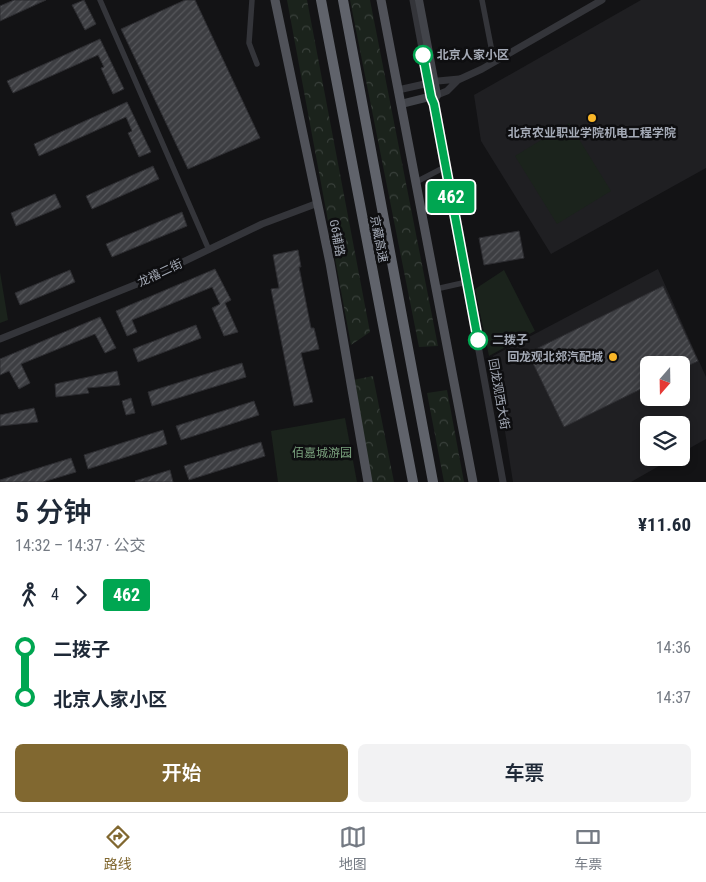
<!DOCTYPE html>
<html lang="zh">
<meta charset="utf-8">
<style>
:root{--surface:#fff;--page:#f2f2f3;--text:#1f2937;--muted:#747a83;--line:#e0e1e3;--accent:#816830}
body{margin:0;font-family:"Roboto Condensed","Noto Sans SC",sans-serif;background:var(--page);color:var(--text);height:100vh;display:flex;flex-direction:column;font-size:19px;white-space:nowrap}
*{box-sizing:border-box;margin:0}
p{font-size:16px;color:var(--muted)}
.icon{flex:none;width:28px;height:28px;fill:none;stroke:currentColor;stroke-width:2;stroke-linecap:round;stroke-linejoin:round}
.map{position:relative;height:482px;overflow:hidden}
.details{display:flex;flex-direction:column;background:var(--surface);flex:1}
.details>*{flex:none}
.badge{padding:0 10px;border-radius:4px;font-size:18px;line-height:32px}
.needle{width:32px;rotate:200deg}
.controls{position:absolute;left:640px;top:356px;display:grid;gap:10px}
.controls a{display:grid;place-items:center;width:50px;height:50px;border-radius:8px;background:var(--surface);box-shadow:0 2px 8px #0003;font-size:25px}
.map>.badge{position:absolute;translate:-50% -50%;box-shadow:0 0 0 2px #fff}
.legs{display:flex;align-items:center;gap:8px;height:55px;padding:0 15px;font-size:16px}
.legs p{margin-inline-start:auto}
.overview{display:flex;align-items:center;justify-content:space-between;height:85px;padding:0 15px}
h1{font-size:28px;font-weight:600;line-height:38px}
.button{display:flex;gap:10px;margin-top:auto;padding:10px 15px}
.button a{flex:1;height:58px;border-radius:8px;background:var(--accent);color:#fff;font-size:20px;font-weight:600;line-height:58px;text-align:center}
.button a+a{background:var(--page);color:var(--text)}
ul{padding:0 15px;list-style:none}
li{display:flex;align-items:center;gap:18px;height:50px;font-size:19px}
li i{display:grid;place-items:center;width:8px;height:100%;margin:0 6px;background:currentColor}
li i::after{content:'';width:12px;height:12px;margin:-6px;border:4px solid;border-radius:50%;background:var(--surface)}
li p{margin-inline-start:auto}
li:first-child i{background:linear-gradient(#0000 50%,currentColor 0)}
li:last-child i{background:linear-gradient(currentColor 50%,#0000 0)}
.menu{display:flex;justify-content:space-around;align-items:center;height:70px;border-top:1px solid var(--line);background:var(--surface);font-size:14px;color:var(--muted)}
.menu a{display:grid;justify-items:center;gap:2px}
.menu .on{color:var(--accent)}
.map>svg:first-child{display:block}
.built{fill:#1f1f22;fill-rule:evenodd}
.forest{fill:url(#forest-crowns)}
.green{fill:#1b231c}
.building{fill:url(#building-hatch);stroke:#2d2d31}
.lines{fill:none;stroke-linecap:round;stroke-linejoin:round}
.minor{stroke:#34353a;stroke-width:5.5}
.tertiary{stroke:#34353a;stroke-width:7}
.secondary{stroke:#42444a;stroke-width:8}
.primary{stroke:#505259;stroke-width:9}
.motorway{stroke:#60636b;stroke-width:10}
.line-1-casing{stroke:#fff;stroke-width:11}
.line-1{stroke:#00a651;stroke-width:8}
.stop-1-dot{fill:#fff;stroke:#00a651;stroke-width:2.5}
.poi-dot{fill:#f9b628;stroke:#0e0e10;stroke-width:2}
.labels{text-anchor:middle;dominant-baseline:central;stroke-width:5;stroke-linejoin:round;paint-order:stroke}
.stop-label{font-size:12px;font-weight:bold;fill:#a4aab6;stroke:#0e0e10;text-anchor:start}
.poi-label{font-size:12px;font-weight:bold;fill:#a4aab6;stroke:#0e0e10}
.street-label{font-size:12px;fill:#a4aab6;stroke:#0e0e10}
.park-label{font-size:12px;fill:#7aa27e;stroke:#0e0e10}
</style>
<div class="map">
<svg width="706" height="482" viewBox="0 0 706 482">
<defs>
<pattern id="forest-crowns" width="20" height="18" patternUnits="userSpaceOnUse" patternTransform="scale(1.25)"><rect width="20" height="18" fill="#1b231c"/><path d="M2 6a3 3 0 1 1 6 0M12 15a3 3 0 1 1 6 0" fill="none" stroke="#39403b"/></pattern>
<pattern id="building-hatch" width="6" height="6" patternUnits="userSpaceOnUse" patternTransform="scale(1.25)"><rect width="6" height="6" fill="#3d3e42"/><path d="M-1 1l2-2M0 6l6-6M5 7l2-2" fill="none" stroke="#56575b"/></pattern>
</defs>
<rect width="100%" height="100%" fill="#131315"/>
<!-- built -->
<path class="built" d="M641,0H706V168L551,254L481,141L474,95Z
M658,269L706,377V439L681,453V425H649V458H673L631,482H513L493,356ZM649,365H681V398H649Z"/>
<!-- forest -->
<path class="forest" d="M287,0H307L370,332L351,345Z
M350,0H370L438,346L419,347Z
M373,376L394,482H372L353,380Z
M447,390L464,482H444L427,393Z"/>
<!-- green -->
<path class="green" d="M569,123L611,191L557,224L515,156Z
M504,270L535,331L489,356L475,289Z
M0,272L8,320L0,323Z
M345,418L357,482H278L271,431Z"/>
<!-- building -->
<path class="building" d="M14,0H46L0,21V6Z
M84,0L96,24L85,30L72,5Z
M185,0H195L260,138L188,169L121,29Z
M100,39L124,89L113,94L101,68L104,67L98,55L13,93L7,81Z
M127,102L151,152L139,157L128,133L132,131L126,117L39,156L34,144Z
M153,166L159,179L92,209L86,196Z
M55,194L61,207L16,226L11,213Z
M182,212L187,226L112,257L106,244Z
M519,231L524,258L484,265L479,238Z
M298,250L301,267H299L311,328H314L319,349L301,353L313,402L294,406L271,289L279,288L273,255Z
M215,269L231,300L225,303L238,332L224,336L212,308L220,304L212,287L132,320L137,332L127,336L116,311Z
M70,270L75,282L20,305L15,293Z
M663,286L698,361L681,369V365H649V385L564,427L528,353Z
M100,317L116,348L105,353L95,334L21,364L30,383L19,389L9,371L0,375V359Z
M196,325L201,338L138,362L133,349Z
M242,363L246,377L152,406L148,392Z
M117,371L120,385L87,388L89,393L56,397L55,384Z
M131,398L135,413L126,415L122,401Z
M254,401L259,415L181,440L176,426Z
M34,408L38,422L0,426V415Z
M163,430L167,444L88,469L84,455Z
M261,442L265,456L189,480L184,466Z
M71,458L76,472L43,482H0V480Z
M170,470L173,482H136L135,481Z"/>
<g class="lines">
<!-- minor -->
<path class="minor" d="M100,0L209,250
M252,0L249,43L257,64
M482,0L494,62
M416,182L445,167
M436,289L467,282"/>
<!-- tertiary -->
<path class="tertiary" d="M413,0L431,97L434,105L503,482
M398,90L438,81L459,79
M436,99L437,95L447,91L458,80L482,69L602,0
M0,339L137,284L262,224L318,203"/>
<!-- secondary -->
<path class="secondary" d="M401,104L437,95L419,0"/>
<!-- primary -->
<path class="primary" d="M275,0L330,263L368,482
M381,0L473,482"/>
<!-- motorway -->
<path class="motorway" d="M321,0L413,482
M343,0L433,482"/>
</g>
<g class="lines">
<!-- line-1 casing -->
<g class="line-1-casing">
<path id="line-1" d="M423,55L431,97L434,104L478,340"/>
</g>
<!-- line-1 -->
<use href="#line-1" class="line-1"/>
</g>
<!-- markers -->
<g class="stop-1-dot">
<circle cx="423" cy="55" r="9"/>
<circle cx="478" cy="340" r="9"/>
</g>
<g class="poi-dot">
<circle cx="592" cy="118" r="5"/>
<circle cx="613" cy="357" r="5"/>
</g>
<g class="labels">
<!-- stop labels -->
<g class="stop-label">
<text x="437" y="55">北京人家小区</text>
<text x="492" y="340">二拨子</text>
</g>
<!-- poi labels -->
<g class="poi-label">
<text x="592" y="133">北京农业职业学院机电工程学院</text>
<text x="603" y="357" text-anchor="end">回龙观北郊汽配城</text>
</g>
<!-- street labels -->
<g class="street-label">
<text transform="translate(337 238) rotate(79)">G6辅路</text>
<text transform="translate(379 239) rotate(79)">京藏高速</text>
<text transform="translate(160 273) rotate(-25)">龙禧二街</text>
<text transform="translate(499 394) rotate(80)">回龙观西大街</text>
</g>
<!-- park labels -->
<g class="park-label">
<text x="322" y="453">佰嘉城游园</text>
</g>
</g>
</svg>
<div class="controls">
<a><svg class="needle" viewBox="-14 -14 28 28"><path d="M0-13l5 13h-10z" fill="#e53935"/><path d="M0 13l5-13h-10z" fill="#747a83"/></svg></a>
<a><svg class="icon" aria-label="layers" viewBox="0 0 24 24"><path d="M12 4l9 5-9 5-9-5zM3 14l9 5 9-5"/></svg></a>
</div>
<b class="badge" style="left:451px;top:197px;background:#00a651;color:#fff">462</b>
</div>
<section class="details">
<div class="overview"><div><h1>5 分钟</h1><p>14:32 – 14:37 · 公交</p></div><b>¥11.60</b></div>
<div class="legs"><svg class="icon" aria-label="walk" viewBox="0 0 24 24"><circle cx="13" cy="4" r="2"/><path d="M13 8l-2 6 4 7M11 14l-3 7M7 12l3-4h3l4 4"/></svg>4<svg class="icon" aria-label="forward" viewBox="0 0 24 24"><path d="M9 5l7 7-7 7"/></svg><b class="badge" style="background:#00a651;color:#fff">462</b></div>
<ul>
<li><i style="color:#00a651"></i><b>二拨子</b><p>14:36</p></li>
<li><i style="color:#00a651"></i><b>北京人家小区</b><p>14:37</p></li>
</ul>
<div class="button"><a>开始</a><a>车票</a></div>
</section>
<nav class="menu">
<a class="on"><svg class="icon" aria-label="directions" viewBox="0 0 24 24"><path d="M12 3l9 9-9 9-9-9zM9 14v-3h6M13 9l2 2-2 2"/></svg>路线</a>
<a><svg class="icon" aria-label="map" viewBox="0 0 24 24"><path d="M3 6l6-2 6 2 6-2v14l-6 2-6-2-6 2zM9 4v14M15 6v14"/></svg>地图</a>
<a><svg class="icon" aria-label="tickets" viewBox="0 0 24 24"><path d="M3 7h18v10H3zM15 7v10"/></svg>车票</a>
</nav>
